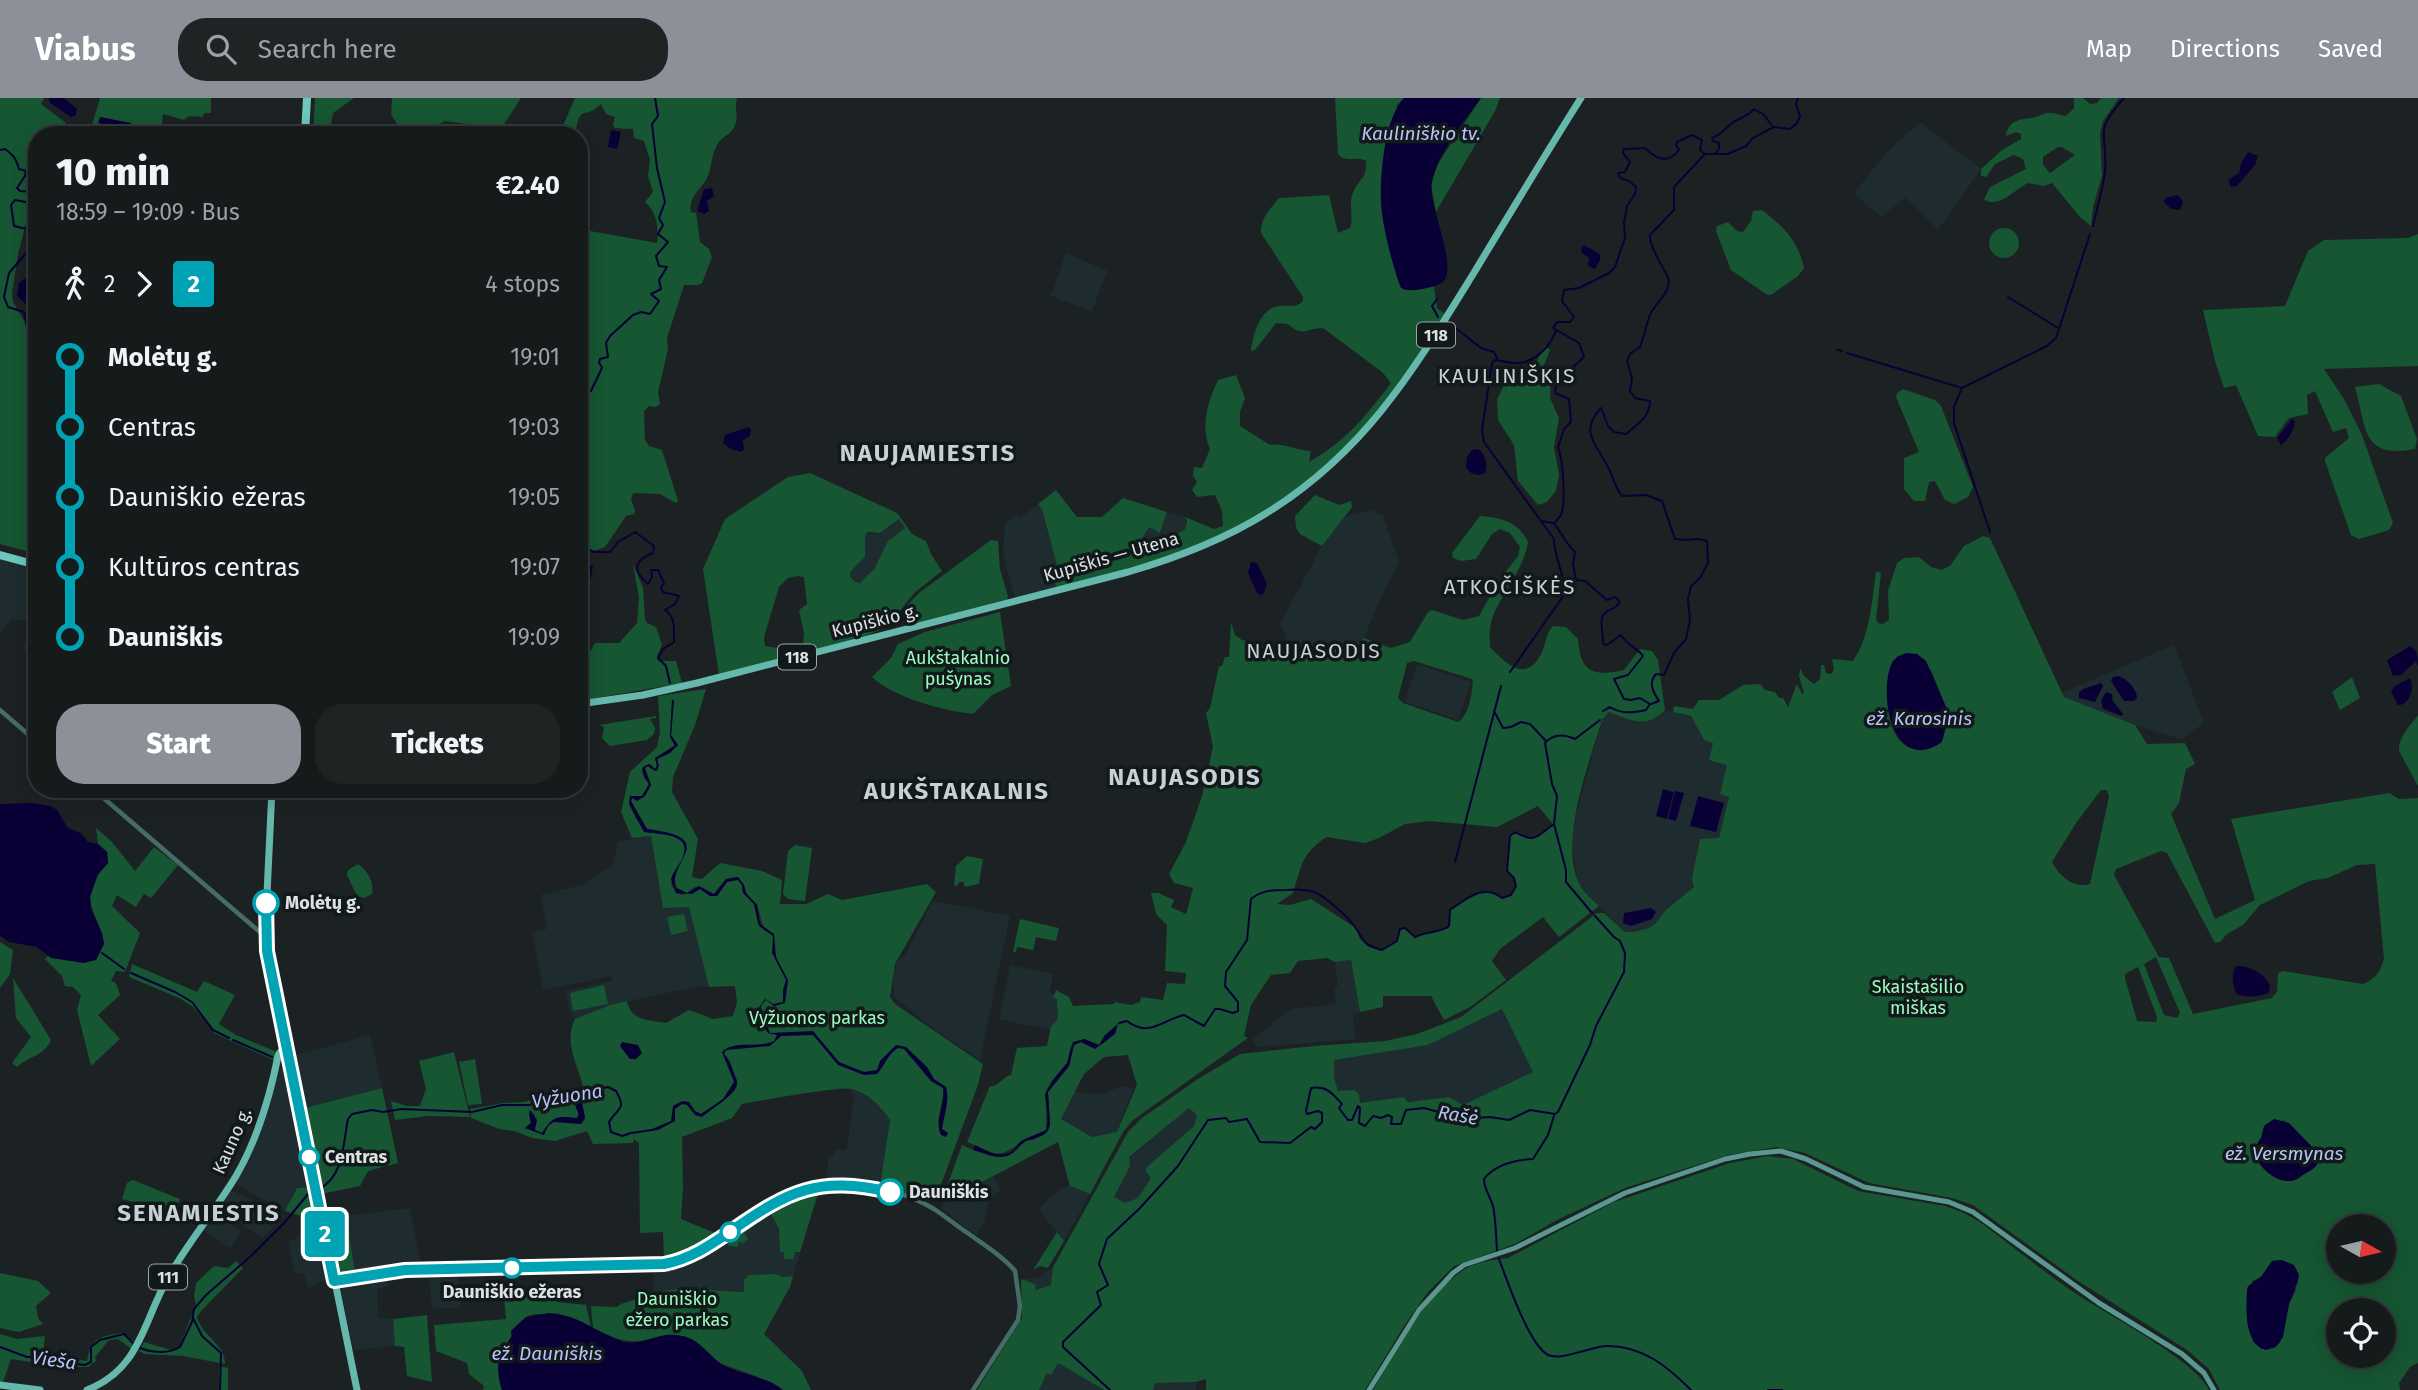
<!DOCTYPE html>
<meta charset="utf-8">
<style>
:root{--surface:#151a1b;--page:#1e2324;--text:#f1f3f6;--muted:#9da1a3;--line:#34383a;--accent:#8c9099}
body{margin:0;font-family:"Fira Sans",sans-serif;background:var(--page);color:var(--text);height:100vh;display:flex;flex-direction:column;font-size:26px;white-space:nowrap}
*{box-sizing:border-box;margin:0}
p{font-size:23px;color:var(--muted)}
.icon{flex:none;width:38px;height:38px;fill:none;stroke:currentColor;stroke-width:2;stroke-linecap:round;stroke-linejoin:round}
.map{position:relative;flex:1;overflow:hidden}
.panel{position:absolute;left:28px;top:28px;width:560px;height:672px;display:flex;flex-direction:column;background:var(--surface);border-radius:28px;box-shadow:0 4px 18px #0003,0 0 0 2px var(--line)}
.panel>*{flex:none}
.badge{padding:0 14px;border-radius:5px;font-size:24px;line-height:46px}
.needle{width:46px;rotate:98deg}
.buttons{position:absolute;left:2326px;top:1116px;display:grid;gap:14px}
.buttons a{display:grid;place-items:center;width:70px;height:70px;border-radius:50%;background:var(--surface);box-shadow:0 4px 18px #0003,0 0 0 2px var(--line);font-size:35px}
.map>.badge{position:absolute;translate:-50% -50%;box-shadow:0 0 0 4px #fff}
.legs{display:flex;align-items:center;gap:10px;height:77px;padding:0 28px;font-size:23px}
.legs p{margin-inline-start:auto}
.head{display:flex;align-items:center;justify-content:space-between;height:119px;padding:0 28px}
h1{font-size:38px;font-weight:800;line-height:52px}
.cta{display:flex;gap:14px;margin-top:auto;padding:14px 28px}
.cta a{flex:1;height:80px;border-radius:28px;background:var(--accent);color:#fff;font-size:28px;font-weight:800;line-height:80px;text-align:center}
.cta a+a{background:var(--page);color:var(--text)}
ul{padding:0 28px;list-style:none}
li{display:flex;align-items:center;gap:24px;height:70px;font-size:26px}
li i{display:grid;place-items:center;width:10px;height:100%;margin:0 9px;background:currentColor}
li i::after{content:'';width:18px;height:18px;margin:-9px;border:5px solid;border-radius:50%;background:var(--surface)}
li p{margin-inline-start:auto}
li:first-child i{background:linear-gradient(#0000 50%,currentColor 0)}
li:last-child i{background:linear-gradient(currentColor 50%,#0000 0)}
header{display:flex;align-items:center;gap:42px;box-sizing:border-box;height:98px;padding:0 35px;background:var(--accent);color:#fff}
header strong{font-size:33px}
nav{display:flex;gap:38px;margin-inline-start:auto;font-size:24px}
.search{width:490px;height:63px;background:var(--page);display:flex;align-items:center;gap:18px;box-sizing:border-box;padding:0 24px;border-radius:28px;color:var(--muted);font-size:26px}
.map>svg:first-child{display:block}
.built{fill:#1e2c30}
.green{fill:#165632;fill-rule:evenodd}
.water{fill:#090135}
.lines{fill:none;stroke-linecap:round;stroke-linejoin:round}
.stream{stroke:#090135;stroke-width:2}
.tertiary{stroke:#466c67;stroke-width:4.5}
.secondary{stroke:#59978f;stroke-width:5}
.primary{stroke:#66b8ad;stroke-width:7}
.trunk{stroke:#6cc7bc;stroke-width:8}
.line-1-casing{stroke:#fff;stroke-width:16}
.line-1{stroke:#00a3b4;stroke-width:10}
.stop-1-dot{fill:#fff;stroke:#00a3b4;stroke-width:3.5}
.labels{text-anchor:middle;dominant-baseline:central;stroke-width:7;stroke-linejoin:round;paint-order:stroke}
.shield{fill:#12191b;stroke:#a0a5a6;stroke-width:2}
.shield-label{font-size:16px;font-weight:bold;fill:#dde1e2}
.street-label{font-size:18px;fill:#dde1e2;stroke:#12191b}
.park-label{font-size:18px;fill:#9cfcbd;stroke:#12191b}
.stop-label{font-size:18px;font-weight:bold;fill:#dde1e2;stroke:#12191b;text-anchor:start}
.water-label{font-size:19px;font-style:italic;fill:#bac3f8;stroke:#12191b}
.quarter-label{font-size:21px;letter-spacing:2px;fill:#c7d0d3;stroke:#12191b}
.district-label{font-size:24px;font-weight:bold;letter-spacing:2px;fill:#c7d0d3;stroke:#12191b}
</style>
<header>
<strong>Viabus</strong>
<div class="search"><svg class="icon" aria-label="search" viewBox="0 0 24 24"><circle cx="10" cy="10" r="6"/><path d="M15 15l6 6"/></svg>Search here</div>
<nav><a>Map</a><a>Directions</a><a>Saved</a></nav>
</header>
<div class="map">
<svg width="2418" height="1292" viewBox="0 0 2418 1292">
<rect width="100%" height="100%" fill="#1c2224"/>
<!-- built -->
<path class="built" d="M1920,24L1981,71L1938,132L1905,99L1881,119L1854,95L1889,52Z
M1066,155L1107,173L1092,213L1051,198Z
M1038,406L1042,411L1059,476L1057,489L1018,499L1014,497L1003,457L1005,426L1018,416L1020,420Z
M1371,412L1383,418L1399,464L1379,503L1364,540L1362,544L1318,553L1308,558L1282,551L1286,538L1280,526L1322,448L1343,419Z
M1167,414L1185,419L1186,428L1185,432L1169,440L1162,453L1141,441L1148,428L1161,435Z
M900,421L905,430L888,443L871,475L860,485L855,484L850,477L851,473L863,462L865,455L863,441L865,437L883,434Z
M0,458L37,468V555L23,552L33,523L11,521L0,537Z
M2174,547L2204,625L2181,641L2135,627L2064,600L2062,595Z
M1417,566L1471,584L1458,622L1405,604Z
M1665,612L1691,618L1704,642L1713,645L1728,667L1720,695L1729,699L1719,740L1694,789L1667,811L1654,828L1631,835L1625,834L1584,793L1577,781L1571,736L1602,622L1609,614L1640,625L1657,620Z
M651,737L663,809H689L709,889L700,888L610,907L575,921L570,915L566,893L612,883V878L543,892L532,834L547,831L541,797L582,787L613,767L618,744Z
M933,803L1010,818L980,962L924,924L894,898L893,881L897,864L906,856Z
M1351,861L1360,914L1353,917L1356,941L1257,949L1253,941L1287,914L1293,911L1336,906L1334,890L1338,888L1335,864Z
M1010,867L1053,876L1050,893L1058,901L1059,916L1057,923L1051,928L1050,932L999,921Z
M1502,911L1533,974L1463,1008L1449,999L1408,1004L1404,999L1359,1006L1338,993L1334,979V962L1428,947Z
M370,937L382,990L305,1010L293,958Z
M285,970L289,974L311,1089L297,1090L285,1113L239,1088L236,1084L280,971Z
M1122,988L1133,991L1117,1034L1092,1039L1060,1021L1075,994L1101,996Z
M850,990L866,998L882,1010L890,1022L880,1088L853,1083L826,1082L829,1059H832L836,1051L845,1052L847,1050L854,998Z
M1190,1009L1197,1017L1194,1028L1148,1068L1151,1080L1138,1100L1125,1105L1113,1099L1130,1068L1129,1060Z
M993,1078L1001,1092L989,1102L984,1125L976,1138L942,1110L949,1089L961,1095Z
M1070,1088L1090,1096L1064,1143L1038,1111L1060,1091Z
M230,1094H235L284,1118L262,1140L236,1122L233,1128L241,1133L230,1150L203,1133Z
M410,1110L421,1169L355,1174L346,1118Z
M771,1116L779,1131L780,1154H800L793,1178L782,1179L745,1194H712L700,1191L672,1192L654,1196L652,1170L690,1162L722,1142L725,1145L737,1149L740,1143L743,1144V1135Z
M319,1130L329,1179L309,1190L304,1176L294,1175L288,1144Z
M1053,1169L1052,1187L1036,1192L1022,1181L1038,1180Z
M431,1174H457L461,1209L432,1211L429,1177Z
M387,1178L389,1188L377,1191L378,1220L393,1221L395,1248L353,1252L340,1186Z
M1058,1265L1104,1292H1039L1047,1275Z
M1196,1284V1292H1153L1154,1285Z"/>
<!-- green -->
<path class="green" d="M0,0H44L41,6L66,25L54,37H37V63L32,68L36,96L29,114L18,156L12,195L13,204L37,244V456L0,446Z
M100,0H211V15H204L203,19L189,18L184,22L163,16L161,37H89Z
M315,0H354L333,15L329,37H313Z
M392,0H521L501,31L445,23L423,35L411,29L397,26L391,16Z
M575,0H737C734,10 739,19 735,27C731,38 721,38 717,47C711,57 712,70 707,80C701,92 688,98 691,114L696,115L700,144L709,151L712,159L702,185L698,187H684L667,240L668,251L658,294L660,306L656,309L649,308L644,313L645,342L649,348L662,352L678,403L676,405L660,396L633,395L631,401L635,413L634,416L626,418L605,449L579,458V131L657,145C659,131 657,114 645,104L653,94L648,78L650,62L644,43L634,40L633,31L615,30L613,27L615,19L606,16L601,6C584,24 581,2 575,37H559Z
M1335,0H1404L1397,7L1404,192L1434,188L1437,210L1445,216C1425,247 1408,282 1383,310C1324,378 1247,435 1160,462C1126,472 1091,480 1057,489L1053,482L1059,475L1042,411L1038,406L1056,392L1077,419H1102L1123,400L1167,414L1160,435L1149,429L1141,441L1162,452L1169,440L1185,432L1187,423L1185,419L1214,431L1223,428L1222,413L1215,397L1197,399L1192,392L1197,384L1193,378L1194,369L1202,370L1210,351C1200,328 1208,304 1218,282L1236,277L1245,300L1240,314V328L1270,347C1282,344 1298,353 1311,353L1309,364C1347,342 1365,319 1391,285L1382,274L1323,230C1306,230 1303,240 1288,226L1276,225L1255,252L1251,253C1253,236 1260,209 1281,208C1291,207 1296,210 1303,203V199L1261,135C1260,121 1270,111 1279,100L1329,97L1338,135L1350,130C1354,119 1348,106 1353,95C1359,80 1367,82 1366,63C1357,57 1346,66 1338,56Z
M1481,0H1500L1495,13L1436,114L1431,87L1437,67Z
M2074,0H2083L2090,6L2097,5L2101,0H2119L2103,23L2100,35L2102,78L2093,109L2091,128L2080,119L2052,85L2044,88L2028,85C2015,91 1998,112 1984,101L1990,89L2026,71L2023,61L2014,57L1995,66L1986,79L1981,78V71L2002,52L2021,41V36L2016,34L2006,38C2008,23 2019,21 2032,20C2038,19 2043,15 2049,15C2055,14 2060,18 2066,18L2074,10ZM2058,49H2062L2075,57L2050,75L2043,67V59Z
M1762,112C1784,129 1798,143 1804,170L1798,178L1771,197L1766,196L1731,172L1716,133L1717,128L1728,124L1737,133L1743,134L1751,123L1753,113Z
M1989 145a15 15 0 1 1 30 0a15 15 0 1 1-30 0Z
M2418,136V268L2324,271L2344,301L2362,337L2393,425L2389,432L2359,441L2351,437L2325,363V360L2349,340L2346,330L2333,334L2315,293L2307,297L2308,316L2289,320L2275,339L2258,338L2236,287L2224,290L2215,263L2203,212L2285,208L2308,153L2324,142L2408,140Z
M1545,247L1550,252L1540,277L1541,280L1551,285L1550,300L1559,320L1554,349L1559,377L1556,393L1547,404L1538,407L1518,383L1514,347L1498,322L1497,302L1509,276L1537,263Z
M2379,286L2401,298L2417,341L2415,351C2361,361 2367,331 2355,289Z
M1903,291L1935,302L1941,308L1973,389L1968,399L1954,406L1945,402L1935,383L1929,384L1925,403H1914L1904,391V360L1919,354L1896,299L1897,295Z
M810,375L897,415L912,436L926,443L931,456L942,473L914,495L888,528L866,538L719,577L703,471L725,421L788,379ZM899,421L905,430L888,443L874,471L860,485L855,484L850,478L851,473L865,459V437L868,434L880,435ZM798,478L804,479L807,506L799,512L804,535L803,546L777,550L765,548L764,539L779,489L788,480Z
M1315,397L1339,407L1351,403L1352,409L1322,448L1300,436L1296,430L1295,418Z
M1480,418C1501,420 1518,423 1528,444C1523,477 1492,504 1490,532C1489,538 1490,544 1490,549C1507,567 1527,586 1542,554C1547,544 1545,536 1553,528L1566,529L1578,541C1580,574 1593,579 1624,572L1640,551L1652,553L1658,562L1665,612C1646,632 1631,622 1609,614L1602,622C1589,666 1560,739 1578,783C1582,793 1591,800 1599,808L1559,839L1543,819L1500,851L1492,863L1506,882L1470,909L1444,922L1431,898H1383V909L1360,914L1351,862L1335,864L1327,860L1298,863L1290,875L1271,877L1251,907L1244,938L1248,940L1133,1022L1123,1034L1090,1096L1070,1088L1058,1044L961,1095L947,1088L962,1047C976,1053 998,1064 1013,1055C1018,1052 1021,1046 1026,1043L1033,1042L1048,1033L1050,1022L1048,994L1069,968L1074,947L1081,944L1097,949L1108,942L1115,928L1099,947L1084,941L1071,948L1067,965L1047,991L1046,1032L1032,1040H1027C996,1063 1001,1057 967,1044L990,988C999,989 1002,979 1011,977L1017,950L1047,948L1051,928C1063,919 1056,913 1057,901L1053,900L1056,892L1069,899L1073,908L1114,906L1115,904L1131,907L1140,904L1141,899L1163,902L1167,885L1185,886L1186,875L1165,873L1167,827L1156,816L1151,795H1158L1174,802L1171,809L1186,816L1193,790L1174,785L1169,776L1186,744L1202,698L1213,649L1206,615L1210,610L1219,568H1222L1225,559H1229L1231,524L1235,537L1242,542L1305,560L1318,553L1361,544L1364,540L1391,550L1410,544L1428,514L1432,512L1463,522L1479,518L1498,484L1518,458L1520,449L1510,435L1500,431L1492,436L1476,461L1461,463L1453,460L1452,455ZM1414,563L1472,581L1473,584C1471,598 1470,615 1458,624L1403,605L1398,600L1407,565ZM1538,708L1553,726C1537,738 1536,745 1515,734L1510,738L1507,773L1514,780L1516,788L1511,797L1502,800C1484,785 1466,801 1450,812L1449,827C1441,835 1426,833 1416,839L1405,830L1400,831L1397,843L1382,852L1369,849L1360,841L1356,830L1311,801L1290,807L1277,806L1293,795C1302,767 1300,758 1326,739L1365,745L1379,740L1405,726L1429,723L1497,729ZM1128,957L1137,987L1117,1034L1092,1039L1061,1021L1084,976L1104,959Z
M1983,438L1990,440L2064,599L2135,627L2147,646L2185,645L2195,666L2186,671L2179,705L2171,716L2215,821L2255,802L2231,721L2389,695L2399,701L2418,700V1265L2410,1269L2399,1285L2400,1292H2220L2209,1271L2187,1252L2078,1183L1973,1107L1952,1100L1869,1085L1805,1055L1777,1049L1728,1057L1625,1090L1557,1122L1515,1146L1454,1168L1428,1194L1406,1225L1365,1292H1206V1281L1196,1284L1155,1285L1153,1292H1104L1058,1265L1051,1277L1047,1275L1039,1292H977L1022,1220L1021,1181L1035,1186L1036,1192L1051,1187L1053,1169L1128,1034L1142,1020L1198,981L1240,956L1314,948L1385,943L1417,936L1461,919L1597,815H1604L1625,834H1634L1649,830L1654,827L1667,811L1694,789L1692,781L1700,741L1719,740L1729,699L1720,696L1727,667L1709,662L1713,645L1704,642L1691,618L1673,614L1674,608L1693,611L1699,602H1719L1743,587L1760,586L1765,592L1775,594L1779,600H1783L1788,609L1797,586L1802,596L1804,595L1799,578L1800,570L1804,578L1814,586L1820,581L1821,567H1824L1826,575L1831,576L1834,572L1832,561L1853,563C1870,538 1872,503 1876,473L1881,475L1876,521L1878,525L1883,526L1889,522L1888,493L1897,465L1904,460L1919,459L1931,469L1941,472L1950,468L1964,448ZM1893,562L1931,572L1946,609L1937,647C1930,649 1922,652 1915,651C1883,646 1883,585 1893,562ZM2101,692H2107L2109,699L2090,786C2074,791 2059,778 2052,764L2076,725ZM2161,753L2167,755L2215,845L2220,844L2227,836L2243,827L2260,807L2309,783L2328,780L2357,767L2375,766L2384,861C2381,872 2375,882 2363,886L2283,873L2278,875L2277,894L2272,900L2193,916L2169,860L2159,859L2114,777L2116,771ZM2156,859L2180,915L2177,920L2164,917L2144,866ZM2138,869L2157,919L2156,924L2137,923L2125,880V876ZM1502,911L1533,974L1463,1007L1449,999L1408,1004L1404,999L1360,1005L1359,996L1354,992L1338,993L1334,979V962L1428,947ZM1189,1010L1197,1017L1194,1028L1148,1068L1145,1072L1151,1080L1138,1100L1125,1105L1114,1099L1130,1068L1129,1059ZM2284,1022L2318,1055C2320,1066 2314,1071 2305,1076C2302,1077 2299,1081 2296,1082C2279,1086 2250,1068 2256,1048C2260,1037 2275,1029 2284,1022ZM2338,1129H2384V1174H2338ZM2282,1162L2296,1192L2289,1206L2280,1245L2261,1251L2253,1244L2252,1183L2261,1179L2272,1163ZM2338,1213H2384V1258H2338Z
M991,442L998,443L1000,471L1008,498L1007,502L917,525L907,524L904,511L919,495Z
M633,466L643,490L645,521L647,525L656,529L662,547L657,558L658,563H676L682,585L579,603V573L595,545H619L637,525L639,499Z
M1000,514L1011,588L992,597L973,616C945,613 892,599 872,579L891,560L898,546L925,534Z
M2352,579L2360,600L2340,612L2332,594Z
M706,591L695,627L673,679L672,694L698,741L692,779L702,781L720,765L762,773L782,782L780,806H806L828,796L842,802L927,786L936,794L895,866L890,899L895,906L983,966L978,987L936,1100L932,1103L880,1088L890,1022C881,1008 868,996 852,991C842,988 758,1003 742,1006L732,1020L682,1039L683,1090L681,1121L720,1137C703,1151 685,1160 664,1161L663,1134L640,1135L639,1045L634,1041L633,1045L593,1046L587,1033L555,1043L532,1040L514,1033L499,1031L471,1020L470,1011L503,1005L524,1004L584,991C578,968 563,943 575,921L610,907L627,903C631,923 648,922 666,925L689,912L713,921L733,918L737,904L735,888L709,889L689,809L663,810L651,738L632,740L621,714L630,674L657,649L660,634L658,598ZM674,602L671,637L678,647L658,661V672L654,673L648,668L644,670L651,687L643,700H632L631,703L647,731L677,738L687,751L674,779L677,791L687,795L695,789L714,796L726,781L738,779L744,787L746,795L757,807L763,828L758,826L754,806L742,792V787L737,781L727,784L717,798H710L700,791L682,797L676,795L671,786C674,777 684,761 685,754C687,737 659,734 648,735C639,727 628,710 630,698H642L649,686L642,674L644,668L650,666L655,671L657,668L655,660L675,647L670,638L672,603ZM582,1005L585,1022L581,1026C563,1025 553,1015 544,1037L525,1030L531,1025L529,1016L530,1012L535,1017V1032L542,1035C552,1019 559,1018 577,1020Z
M2418,617V688L2399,653C2398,639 2410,628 2418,617Z
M656,618V620L650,621L655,630L654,636L647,642L610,648L602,640L604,629L599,627Z
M96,730L112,744L135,773L154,749L178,767L151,800L144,796L136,809L117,797L112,808L140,835L125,874L116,873L111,883L116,885L120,897L98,917L120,941L91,968L77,912L81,897L73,889L65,888L62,878L45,861L48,858L79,864L96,862L104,846C97,809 75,802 108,765L107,754L98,746Z
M795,747L812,750L805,803L788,801L783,796L788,753Z
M967,758L983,761L979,786L965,789L963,784H959L958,787L954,788L956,768Z
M358,766C367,771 375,786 372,796L364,800L357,798L347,777L348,772Z
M684,816L688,833L671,837L667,819Z
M1020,821L1059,830L1056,843L1036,839L1033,852L1017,849L1016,854H1013Z
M0,844L13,852L10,876L0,890Z
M132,866L197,894L204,883L235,897L219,926L236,937L277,954L275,963L214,935L206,922L192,908L179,900L129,879Z
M13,880L51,942C44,958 29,958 17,969L12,965L31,939L16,920Z
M604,887L608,906L573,913L570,895Z
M454,954L470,1019L428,1018L395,1022L391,1003L407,1008H420L426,991L419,963Z
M475,961L482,1006L468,1007L459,964Z
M382,990L398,1065L368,1073L360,1088L321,1096L305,1010Z
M1768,1058L1793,1061L1858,1093L1945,1108L1962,1114L1980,1124C2009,1146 2037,1168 2066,1189C2098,1212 2195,1261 2209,1292H1373C1397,1251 1422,1201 1462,1173C1474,1164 1493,1162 1508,1160L1614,1104L1730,1065Z
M133,1082L180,1101L174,1115L122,1101L127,1085Z
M311,1089L317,1119L301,1118L285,1113L297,1090Z
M812,1092H815L817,1099L800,1154H795L793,1161H784V1154H780L779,1131L771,1116L744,1135L748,1141L743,1145L739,1144L738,1149L729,1148L722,1142L769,1110Z
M346,1118L355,1174L339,1177L329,1128L331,1122Z
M1057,1134L1064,1143L1048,1170L1040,1168L1033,1172Z
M236,1163L243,1170L201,1213L197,1219C202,1238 226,1247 225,1266L183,1258L145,1256L139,1253L144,1244L171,1252L179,1250L196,1207L194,1198L196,1185L214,1168L228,1170Z
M0,1175L38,1183L51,1195L36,1208L38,1220L43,1226L19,1234L0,1230Z
M776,1176L782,1179L793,1178L790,1189L764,1236L802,1273L811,1292H783L756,1278L650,1241C629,1247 613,1240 593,1231L591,1208L617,1209L621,1206C637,1201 654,1194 671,1192C695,1189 720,1194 744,1194V1182L749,1177Z
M544,1195H554L557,1204L586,1207L591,1229C577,1221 551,1215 535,1216C525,1217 518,1227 511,1233C513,1242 506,1244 502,1252C497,1263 498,1280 502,1292H483L484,1288L469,1276L467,1265L436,1253L434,1227L506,1221L504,1200Z
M427,1217V1218L432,1284L407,1278L404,1249L395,1248L393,1221Z
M122,1235L137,1245L133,1252L118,1241L109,1242L95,1259L96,1263L88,1269H65L67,1260L87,1263C91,1240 101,1238 122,1235Z
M0,1236L17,1241L45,1238L43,1256L64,1260L63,1269L11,1261L3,1284H0Z
M219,1268L228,1270V1292H219Z"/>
<!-- water -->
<path class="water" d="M49,0H64L77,11L76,17L71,19L50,5Z
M1404,0H1481C1463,25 1439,53 1432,84C1427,105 1459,169 1443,184C1439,187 1432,189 1427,190C1418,192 1410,194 1401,190C1393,170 1382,127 1381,105C1380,77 1384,21 1404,0Z
M100,19L131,25L130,31L98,25Z
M611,32L621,34L617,51L608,49Z
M2248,54L2258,58L2255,67L2237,88L2231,89L2228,82L2239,75L2241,66Z
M712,90L714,98L707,103L709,113L704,116L697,113L704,91Z
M2178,97L2183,104L2180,112L2171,111L2164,104L2165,100Z
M1584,147L1600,156V162L1595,171L1588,168L1589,160L1582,155L1581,150Z
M28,178L37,182V232L30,210L17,198L19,185Z
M2292,321L2295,323C2294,332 2288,343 2281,347L2277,340Z
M748,329L751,331L750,338L743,342L744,351L741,354L731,351L723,345L725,337Z
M1478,351C1486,356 1488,367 1485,375C1478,379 1468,376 1466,368L1467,359L1472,352Z
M1251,464L1257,465L1267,486L1264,495L1260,497L1257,495L1248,475Z
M588,466L593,468C591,479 589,495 579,503V471Z
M2410,548C2418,551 2418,562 2418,569L2416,563L2401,577L2393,578L2387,562Z
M1906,555L1917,556L1926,563L1946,609L1948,621L1942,644C1887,682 1876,576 1896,560C1897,558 1904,556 1906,555Z
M2119,578C2127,581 2137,591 2137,600L2134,603H2124L2111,583L2113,579Z
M2410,580C2415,589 2410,607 2398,607L2391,593L2395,588Z
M2101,585L2103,588L2095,604L2079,600V595L2083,591Z
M2106,594L2112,596L2113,603L2123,616L2122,618L2103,611L2101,602Z
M672,602H674L671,637L678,647L670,655L657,661L659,668L656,673L648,668L645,670L651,687L645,698L637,703L632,700L631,703L647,731C719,740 670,760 675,789L687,795L699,788L714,796L726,781L738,779L744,787L746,795L757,807L760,826L774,836L776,859L788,882L785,905L774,908L766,902C753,914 766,922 770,935L813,933L839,964L864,974L877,972L880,963L896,947L906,949L927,969L934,981L946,989C950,1002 944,1018 942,1031L948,1035L946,1039L941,1037C934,1022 945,1006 943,990L931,983L904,951L898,950C887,957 885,967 877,976L864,977L838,967L813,937L781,938L770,948L726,952L724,956C730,962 731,967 734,975C735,978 738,983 737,986C737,996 710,1012 702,1019L695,1017L687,1007L682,1006L675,1011V1023L658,1032L632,1036L631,1034L652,1031L671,1023L673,1008L682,1003L689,1004L695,1013L701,1016L723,1001L734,984L722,954C735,941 758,951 774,943L777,937L768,935L758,920V911L765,901L773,906L783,904V892L786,882L772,855L773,838L759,828L754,806L743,795L742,787L738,782L727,784L717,798H710L700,791L692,796L676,795L671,781C674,771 682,765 684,755C690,735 655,736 644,734L629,706L630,698H642L649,686L644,679L642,670L649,666L655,671L657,668L655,660L675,648L670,639Z
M1663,691L1674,694L1667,721L1656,718Z
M1675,693L1684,695L1676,723L1668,721Z
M1698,698L1724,705L1716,734L1690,728Z
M32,705L50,708L57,712L68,730L81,735L88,744L98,746L107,754L108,765L98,776L90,799L91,811L102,835L104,846L96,862L84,865L51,860L37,849L9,844L0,838V706Z
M1651,810L1656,814L1652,821L1631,828L1623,825L1624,815Z
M2236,868C2250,867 2263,875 2270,887L2269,894C2262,899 2246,900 2237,896C2232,889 2231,875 2236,868Z
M1118,926L1115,936L1095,951L1081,944L1074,947L1069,968L1048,994L1050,1027C1046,1042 1033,1038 1023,1045C1015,1050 1013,1059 1000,1059C991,1059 982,1054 973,1052L975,1047C985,1053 1001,1061 1013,1053C1016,1050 1017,1046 1020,1044C1023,1041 1040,1035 1046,1032L1048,1024L1045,996L1052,983L1067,965L1073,944L1084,941L1099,947L1105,937Z
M622,944L638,947L642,955L636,961H630L620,948Z
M578,1003L582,1005L585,1019L581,1026L554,1024L548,1027L544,1037L525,1030L531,1025L529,1016L530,1012L537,1022L535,1032L542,1035C554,1017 556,1018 577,1020L579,1017L575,1007Z
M2274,1021L2289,1025L2318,1055C2320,1068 2315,1070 2304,1076C2299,1079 2296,1083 2289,1083C2273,1084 2256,1066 2254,1051L2261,1040L2264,1028Z
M2282,1162L2294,1167L2299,1177L2298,1183L2289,1206L2283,1239L2276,1249L2266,1252C2244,1246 2246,1212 2247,1192L2248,1188L2261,1179L2272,1163Z
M549,1215C575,1217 586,1227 608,1237C613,1239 617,1242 623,1244C641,1248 657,1235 675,1237C702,1238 708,1261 729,1270C747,1278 767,1279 783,1292H502C495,1271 497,1255 512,1239L511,1233L526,1219Z"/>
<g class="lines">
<!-- stream -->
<path class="stream" d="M0,52L5,51C13,57 16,60 19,71L26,73L25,78L17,90L20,93L34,94L36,97
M1716,56H1728L1746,48L1753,40L1772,30
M37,98L35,102L26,104L15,102L11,107L14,128L27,131V154L9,175L4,199L8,209L24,214L29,240L37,245
M2093,128C2097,110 2103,91 2105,73C2108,32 2092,36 2124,0
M2008,199L2058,230
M1437,201L1432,208L1438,219
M1457,231L1481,250L1494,254L1498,262
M1837,252L1842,253
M1847,255L1962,290L2047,248L2056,240L2090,136
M1961,292L1954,309V325L1990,434
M579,296L591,293L601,272L602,269L599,265L600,261L608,259L606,245L610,238L633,217L641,214L650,216L659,203L651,196L661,191L659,182L667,169L659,168L656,158L668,144L658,136L663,127L659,120L665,104L657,70L652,26L658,18L655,0
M579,302L583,316L579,329
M1541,423L1553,425
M579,450L584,449L594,454H610L618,444L635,434L654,448L653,455C635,462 631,472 648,486L652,479L651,472H658L664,485L661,490L663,494L679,498L675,506L665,512C676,519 674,533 674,544L663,551L658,560L666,568L670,585
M1510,574L1564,497C1566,478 1554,460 1554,441L1484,344L1482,332L1492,265L1495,262C1501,262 1507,265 1513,265C1533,267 1549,250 1556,233
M1651,606L1659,603C1653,594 1648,585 1656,576L1664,577L1674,555L1686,541L1690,522L1688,501L1691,488L1700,480L1708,465L1707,443C1696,438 1687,444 1675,441L1662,403L1646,397L1622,398C1614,388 1613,378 1607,367C1596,346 1579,333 1601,310L1608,328L1614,334L1626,336C1638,325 1649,321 1650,303L1635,300L1630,293L1632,280L1627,263L1630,256L1640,249C1644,239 1646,227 1650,217C1654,206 1675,192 1667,177C1662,168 1649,148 1650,137L1674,112V89L1704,57
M1494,613L1503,630L1511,629L1521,624L1530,626L1546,643
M1603,613L1610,609C1621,616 1633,615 1646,612L1650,606L1640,600L1631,602L1624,601L1614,581L1628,577L1643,558C1636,549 1627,547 1621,537L1607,547L1603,546C1604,538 1598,520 1605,515C1611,510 1615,512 1620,504L1615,499L1607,502L1585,483L1576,482L1573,466L1575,454C1566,446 1562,435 1554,426C1556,423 1559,420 1561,417C1566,404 1563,362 1558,349L1564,331L1571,324L1569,301L1555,295L1557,276L1570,272L1584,259L1579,245L1553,230L1557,224H1570L1574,219L1562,203L1564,192L1579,190L1609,175L1615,169L1625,140L1624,125L1627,108L1635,96L1636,89L1629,83L1620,80L1618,75L1625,74L1630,64L1623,55L1624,51L1645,50C1657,62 1668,66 1679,52L1676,47L1677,44L1692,37L1702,42L1700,52L1705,56H1715L1719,51V45L1713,43L1712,40C1722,37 1725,30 1732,25C1741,19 1747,19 1754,11L1764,17L1773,29L1790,31L1797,25L1800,18L1796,6L1798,0
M1554,726L1566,772V784L1592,815
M1455,764L1501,588
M102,855L124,871
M131,875L175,894L192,904L213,932L229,940
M1119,925L1127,923C1149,940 1162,922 1184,917L1204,928L1215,911H1220L1233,915L1238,913V904L1225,888L1226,874L1247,842L1251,801C1262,792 1272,792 1286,792C1295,791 1305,791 1314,794C1324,797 1349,820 1355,829C1366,844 1361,846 1382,852L1397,843L1400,831L1405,830L1415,839C1426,833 1441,835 1449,828L1450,812C1466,801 1484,785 1502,800L1511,797L1516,788L1514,780L1507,773L1510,738L1515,734C1536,746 1537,738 1554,726L1557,698L1552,686L1545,645C1553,636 1564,636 1575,641L1600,622
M233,942L272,959
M319,1091C344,1079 343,1045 348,1021L352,1016L372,1012L383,1014L402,1011L472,1014L502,1007H529L608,989L616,993C627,1012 618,1009 609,1024L611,1034L622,1038L631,1035
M1497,1153C1496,1137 1496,1123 1493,1108C1490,1098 1484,1091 1484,1081C1495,1067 1516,1062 1533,1061L1548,1037L1554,1018
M1499,1161C1507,1182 1529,1247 1548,1257C1558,1261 1571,1256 1580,1254C1589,1252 1598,1248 1607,1248C1643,1248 1667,1268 1691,1292
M193,1220L202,1238L221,1255L220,1292
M0,1249L27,1259H38L57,1264L85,1267L91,1264V1249L100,1242L124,1236L134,1246
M138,1249C150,1255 169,1256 180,1249L192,1224L194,1211L206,1197L251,1158L285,1124L308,1096L314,1093
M1110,1292L1063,1249V1244L1101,1207L1097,1194L1108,1187L1099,1166L1107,1141L1140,1110L1178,1068L1208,1022L1226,1020L1229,1024L1247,1021L1260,1044L1290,1045L1311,1029L1315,1031L1322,1024V1015L1318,1013L1307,1016L1306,1013L1311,990C1326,987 1333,996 1342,1006L1339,1010L1348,1022H1352L1358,1008L1360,1010L1359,1025L1365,1028L1373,1018L1381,1020L1388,1017L1392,1019L1391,1026H1401L1406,1012L1424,1010L1464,1021L1490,1019L1509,1022L1530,1012L1555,1016L1558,1014L1590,947L1596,928L1624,874L1625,855L1620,843L1614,839L1595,818
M1768,1292H1782"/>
<!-- tertiary -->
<path class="tertiary" d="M0,612L37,644
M93,691L261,835L265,836
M335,1183L405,1172L664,1166C708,1157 737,1124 775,1105C790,1097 809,1089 826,1087C859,1083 905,1093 934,1111C946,1119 957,1128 969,1136C984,1147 1003,1158 1015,1173L1020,1208L1018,1222L973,1292"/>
<!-- secondary -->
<path class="secondary" d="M1369,1292L1419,1212L1453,1175L1464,1167L1515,1150L1625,1095L1725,1061L1750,1056L1781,1053L1806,1061L1864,1089L1949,1104L1973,1114L2099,1205L2182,1256L2204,1275L2214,1292"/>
<!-- primary -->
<path class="primary" d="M579,606L643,597L697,585L1128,474C1176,460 1223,442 1265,416C1366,354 1415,270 1475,173C1510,115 1545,57 1581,0
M272,691L266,817V844L357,1292
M0,1287L40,1292
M87,1292C141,1271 143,1223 168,1180C188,1144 215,1113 236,1078C257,1042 270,998 278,958L280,954L288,951"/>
<!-- trunk -->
<path class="trunk" d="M305,37L307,0
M0,457L37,467"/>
</g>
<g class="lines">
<!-- line-1 casing -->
<g class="line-1-casing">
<path id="line-1" d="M266,805L267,853L334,1183L405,1172L664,1166C690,1161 709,1148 731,1133C790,1092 818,1078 890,1094"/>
</g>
<!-- line-1 -->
<use href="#line-1" class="line-1"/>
</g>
<!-- markers -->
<g class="stop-1-dot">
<circle cx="266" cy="805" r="12"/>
<circle cx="309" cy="1059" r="9"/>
<circle cx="890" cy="1094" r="12"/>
<circle cx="730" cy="1134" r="9"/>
<circle cx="512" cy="1170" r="9"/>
</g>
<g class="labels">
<!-- shield labels -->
<g class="shield">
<rect x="1417" y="224.5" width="38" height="25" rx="5"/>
<rect x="778" y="546.5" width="38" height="25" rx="5"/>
<rect x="149" y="1166.5" width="38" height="25" rx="5"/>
</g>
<g class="shield-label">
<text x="1436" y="237">118</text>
<text x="797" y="559">118</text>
<text x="168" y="1179">111</text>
</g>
<!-- street labels -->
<g class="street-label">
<text transform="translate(1111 459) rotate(-16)">Kupiškis — Utena</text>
<text transform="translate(875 523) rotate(-14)">Kupiškio g.</text>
<text transform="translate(232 1043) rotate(-66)">Kauno g.</text>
</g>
<!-- park labels -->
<g class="park-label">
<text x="958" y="560">Aukštakalnio<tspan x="958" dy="21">pušynas</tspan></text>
<text x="1918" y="889">Skaistašilio<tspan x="1918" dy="21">miškas</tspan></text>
<text x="817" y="920">Vyžuonos parkas</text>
<text x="677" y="1201">Dauniškio<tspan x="677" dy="21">ežero parkas</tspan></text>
</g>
<!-- stop labels -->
<g class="stop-label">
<text x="285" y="805">Molėtų g.</text>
<text x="325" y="1059">Centras</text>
<text x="909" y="1094">Dauniškis</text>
<text x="512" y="1194" text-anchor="middle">Dauniškio ežeras</text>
</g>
<!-- water labels -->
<g class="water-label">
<text x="1421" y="35">Kauliniškio tv.</text>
<text x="1919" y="620">ež. Karosinis</text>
<text transform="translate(567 998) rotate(-9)">Vyžuona</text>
<text transform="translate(1458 1017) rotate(10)">Rašė</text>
<text x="2284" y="1055">ež. Versmynas</text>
<text x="547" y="1255">ež. Dauniškis</text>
<text transform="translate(54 1262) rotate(8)">Vieša</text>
</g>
<!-- quarter labels -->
<g class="quarter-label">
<text x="1507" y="278">KAULINIŠKIS</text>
<text x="1510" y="489">ATKOČIŠKĖS</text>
<text x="1314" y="553">NAUJASODIS</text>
</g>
<!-- district labels -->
<g class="district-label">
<text x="928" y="355">NAUJAMIESTIS</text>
<text x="1185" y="679">NAUJASODIS</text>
<text x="957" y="693">AUKŠTAKALNIS</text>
<text x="199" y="1115">SENAMIESTIS</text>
</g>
</g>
</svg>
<div class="buttons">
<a><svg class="needle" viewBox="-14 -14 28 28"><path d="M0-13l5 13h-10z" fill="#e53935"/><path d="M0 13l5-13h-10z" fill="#9da1a3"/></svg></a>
<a><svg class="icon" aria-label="locate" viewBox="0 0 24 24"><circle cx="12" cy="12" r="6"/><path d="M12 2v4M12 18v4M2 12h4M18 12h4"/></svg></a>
</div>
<b class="badge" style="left:325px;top:1136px;background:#00a3b4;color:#fff">2</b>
<section class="panel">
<div class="head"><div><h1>10 min</h1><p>18:59 – 19:09 · Bus</p></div><b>€2.40</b></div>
<div class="legs"><svg class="icon" aria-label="walk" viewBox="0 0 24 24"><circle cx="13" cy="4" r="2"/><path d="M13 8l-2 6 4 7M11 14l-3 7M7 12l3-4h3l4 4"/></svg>2<svg class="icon" aria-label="forward" viewBox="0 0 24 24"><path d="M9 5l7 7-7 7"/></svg><b class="badge" style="background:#00a3b4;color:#fff">2</b><p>4 stops</p></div>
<ul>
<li><i style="color:#00a3b4"></i><b>Molėtų g.</b><p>19:01</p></li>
<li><i style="color:#00a3b4"></i><span>Centras</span><p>19:03</p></li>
<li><i style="color:#00a3b4"></i><span>Dauniškio ežeras</span><p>19:05</p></li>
<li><i style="color:#00a3b4"></i><span>Kultūros centras</span><p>19:07</p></li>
<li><i style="color:#00a3b4"></i><b>Dauniškis</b><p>19:09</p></li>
</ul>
<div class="cta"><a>Start</a><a>Tickets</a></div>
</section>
</div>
